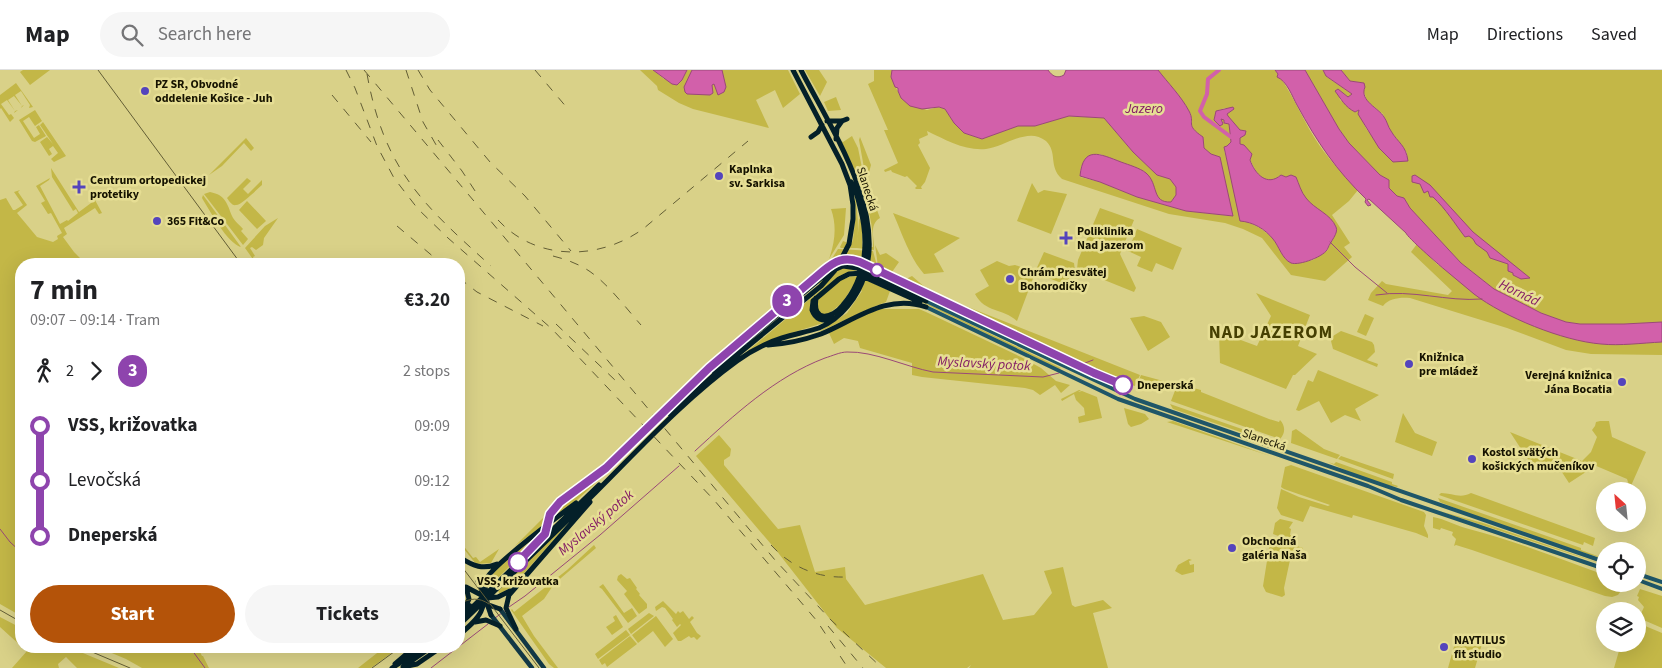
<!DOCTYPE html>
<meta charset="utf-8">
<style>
:root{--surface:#fff;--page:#f6f6f6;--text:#202124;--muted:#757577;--line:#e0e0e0;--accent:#b45309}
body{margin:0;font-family:"Source Sans 3",sans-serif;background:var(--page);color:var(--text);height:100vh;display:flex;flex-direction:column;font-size:19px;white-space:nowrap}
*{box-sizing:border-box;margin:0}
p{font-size:16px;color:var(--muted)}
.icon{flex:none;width:28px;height:28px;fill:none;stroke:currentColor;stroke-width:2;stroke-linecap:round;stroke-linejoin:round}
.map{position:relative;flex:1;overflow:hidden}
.panel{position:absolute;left:15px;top:188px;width:450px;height:395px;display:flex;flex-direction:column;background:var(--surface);border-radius:20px;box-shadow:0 5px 20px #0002}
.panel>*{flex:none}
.badge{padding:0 10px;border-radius:16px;font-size:18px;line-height:32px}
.needle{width:32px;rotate:333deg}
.tools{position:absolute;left:1596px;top:412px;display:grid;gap:10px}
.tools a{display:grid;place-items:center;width:50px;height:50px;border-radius:50%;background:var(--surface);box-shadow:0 5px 20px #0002;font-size:25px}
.map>.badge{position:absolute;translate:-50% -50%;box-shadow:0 0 0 2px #fff}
.legs{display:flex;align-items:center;gap:8px;height:55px;padding:0 15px;font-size:16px}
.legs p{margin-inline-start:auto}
.summary{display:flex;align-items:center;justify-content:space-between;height:85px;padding:0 15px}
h1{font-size:28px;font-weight:700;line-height:38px}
.primary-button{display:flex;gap:10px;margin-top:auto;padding:10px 15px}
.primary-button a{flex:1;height:58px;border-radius:30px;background:var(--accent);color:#fff;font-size:20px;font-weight:700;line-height:58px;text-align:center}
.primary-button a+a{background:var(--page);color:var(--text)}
ul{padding:0 15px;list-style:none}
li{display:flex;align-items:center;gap:18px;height:55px;font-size:19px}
li i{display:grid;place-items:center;width:8px;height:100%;margin:0 6px;background:currentColor}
li i::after{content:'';width:12px;height:12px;margin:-6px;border:4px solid;border-radius:50%;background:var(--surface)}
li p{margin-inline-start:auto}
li:first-child i{background:linear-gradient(#0000 50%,currentColor 0)}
li:last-child i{background:linear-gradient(currentColor 50%,#0000 0)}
header{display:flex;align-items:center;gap:30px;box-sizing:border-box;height:70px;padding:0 25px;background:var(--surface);border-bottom:1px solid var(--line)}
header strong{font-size:24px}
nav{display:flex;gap:28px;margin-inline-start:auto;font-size:18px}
.search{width:350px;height:45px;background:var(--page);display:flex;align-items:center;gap:12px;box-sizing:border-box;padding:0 18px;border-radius:28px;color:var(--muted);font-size:19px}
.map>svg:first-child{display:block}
.green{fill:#c3b747;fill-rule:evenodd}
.water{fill:#d260aa;stroke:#9a4977}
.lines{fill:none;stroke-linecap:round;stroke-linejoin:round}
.stream{stroke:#9a4977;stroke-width:1}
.canal{stroke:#d260aa;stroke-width:4}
.secondary{stroke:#1f5668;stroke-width:4}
.primary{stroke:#123845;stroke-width:4.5}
.highway{stroke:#042029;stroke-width:5}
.tram{stroke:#635e35;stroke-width:1}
.rail{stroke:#635e35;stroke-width:1;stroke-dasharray:9 9;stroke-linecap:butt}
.line-1-casing{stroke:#fff;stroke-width:11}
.line-1{stroke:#8e44ad;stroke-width:8}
.poi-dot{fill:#5444bc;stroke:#e6de94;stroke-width:2}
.stop-1-dot{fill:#fff;stroke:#8e44ad;stroke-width:2.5}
.labels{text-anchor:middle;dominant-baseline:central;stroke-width:5;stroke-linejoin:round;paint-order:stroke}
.poi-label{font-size:12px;font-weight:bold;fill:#161300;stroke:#e6de94;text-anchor:start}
.street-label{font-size:12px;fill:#161300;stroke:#e6de94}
.stop-label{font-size:12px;font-weight:bold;fill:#161300;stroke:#e6de94;text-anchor:start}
.water-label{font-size:14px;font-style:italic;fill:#841d65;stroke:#e6de94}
.district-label{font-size:18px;font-weight:bold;letter-spacing:1px;fill:#464002;stroke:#e6de94}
</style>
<header>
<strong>Map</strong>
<div class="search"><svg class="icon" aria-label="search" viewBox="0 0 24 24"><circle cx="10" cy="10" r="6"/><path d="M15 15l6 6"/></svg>Search here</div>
<nav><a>Map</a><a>Directions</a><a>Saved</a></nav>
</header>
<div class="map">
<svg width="1662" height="598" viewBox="0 0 1662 598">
<rect width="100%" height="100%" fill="#d9d188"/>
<!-- green -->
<path class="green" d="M23,0H50L30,15L20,2Z
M640,0H653L664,9L682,10L687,0H788L800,24L783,38L775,20L756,30L769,58L693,39L679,33L658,20L657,16Z
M805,0H819L827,12L820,26Z
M874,0H892L891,7L901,28L907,33L927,40L938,37L945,39L954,53L964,63L982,69L1018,56H1035L1069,46L1104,48L1133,82L1157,105L1170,109L1176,117V125L1171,132H1163L1158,129L1145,102L1100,84L1081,96L1080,107L1100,112L1137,127L1186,141L1232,146L1220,87L1211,84L1204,78L1203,67C1184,54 1196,54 1189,41C1181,26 1168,13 1158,0H1275C1291,21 1300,44 1314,67C1326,87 1342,103 1358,120L1349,131L1332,145L1350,173L1344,177L1352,187L1325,211L1291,205L1262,168L1243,159L1225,153L1169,144L1062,109C1048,96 1058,83 1046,71C1028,56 1005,77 986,79C965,81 946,70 927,61L928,65L919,69L920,73L918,75L930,98L925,112L921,117L922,119H916L915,118L917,116L907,106L905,107L892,102L891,100L885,102L884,100L898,93L884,60H888L868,14L874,11ZM1225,38H1233L1227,44L1228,46L1240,60L1246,61L1240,68V74L1244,75C1251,89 1259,123 1281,105L1286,107H1296C1299,114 1301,123 1306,129C1313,138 1334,147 1336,159C1337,164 1329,173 1328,180L1313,190L1294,194L1282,184L1273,168L1260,158L1248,152L1225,84L1224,78L1227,76L1231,72L1229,54L1224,52V49H1221V51L1214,50L1216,41Z
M1305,0H1323L1327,7L1352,24L1348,27L1338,19L1335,21L1339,26L1340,30L1356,42L1359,40L1358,43C1363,48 1363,55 1368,61C1376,72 1383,84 1395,92L1407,86V83L1390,60L1383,44L1367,31L1364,22V13L1350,11L1341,0H1662V252L1624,254H1580L1566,252L1541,243L1494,219L1461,193L1410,138L1404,128L1397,126L1389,118V110L1380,105L1349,73L1339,59Z
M16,13L33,37L29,38L30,35L21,21L15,25L22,36L24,35L21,38L22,36L14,26L8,30L15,41L18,40L14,43L15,41L7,30L1,34L9,45L11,44L14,48L10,52L1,38L0,39V25Z
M836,27L841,40L828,41L824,32Z
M35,40L42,51L35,56L29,47L23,51L34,68L40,64L36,57L39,55L46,66L35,72L32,71L19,50Z
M43,52L66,86L54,92L51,89L58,83L53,76L49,79L52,84L49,86L40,72L47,67L53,74L40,55Z
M852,66L858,78L863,103L880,148C868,155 875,170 874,180L857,178L859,148L862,154V177H873C874,150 864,127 857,102L856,103L841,71L843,72Z
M860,67L871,95L868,106L864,98L859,70Z
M246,68L254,78L251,81L244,73L222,96L209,105Z
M51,98L79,142L95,130L102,143L99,144L95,138L64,158L67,164L63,167L74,182L86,194H21V546L0,534V130L6,128L13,140H15L23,135L14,122L20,120L18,122L27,135L17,143L37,167L53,172L58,169L57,166L62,163L51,143L48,144L41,133L45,131L36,116L50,108L49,110L40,116L60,154L67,150L68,151L78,143L76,139L73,141L72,139L52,107Z
M247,108L251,111L243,119L248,124L262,110V115C257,119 242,135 236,135C232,136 229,131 227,128Z
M1032,113L1038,123L1044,120L1067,124L1051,164L1017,151Z
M854,121C858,140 859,158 857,178H841L840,177L843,171L851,174L853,170L856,142Z
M210,122C226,125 227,134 232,146C234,151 240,155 243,159L241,161L248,169L243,175L204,124Z
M203,125L241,177C227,173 210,141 202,128Z
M247,131L266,151L257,159L239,140Z
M846,138L844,165L829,189C835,172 837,156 831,139Z
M1100,138L1134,150L1120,184L1136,218L1134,222L1077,199L1078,190Z
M893,143L960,168L934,184L944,202L924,204C909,187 902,163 893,143Z
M278,148L264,168L263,175L256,180L252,177L250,178L255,186L253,187L255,192L245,178L265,156Z
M1137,159L1182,178L1173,200L1156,193L1152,202L1137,196L1141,187L1128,181Z
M1417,174L1437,194L1500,240L1537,257L1575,269L1601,274L1662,272V285L1591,284L1566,280L1507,258L1410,228C1401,227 1389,228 1383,236L1368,230L1371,223L1382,211L1386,214L1448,225L1452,221L1411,182Z
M875,175L880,185L886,183L899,192L892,202L878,196Z
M838,179L873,181L877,196L872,195L871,196L852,188L837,190L759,254L760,250L831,190Z
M1044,182L1074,193L1075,201L1067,199L1065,205L1069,208L1067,215L1035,203L1017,251C1003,238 985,243 975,224L989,216L980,200L997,191L1009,196L1015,195L1035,202Z
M842,198L857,200L846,203L838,207L810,232V240L823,253L775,268L744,284L823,218L818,213L829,205Z
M857,206L890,221L886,232L873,237L817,263L847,243L862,221L853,216L842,233L827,245L821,244L817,238L818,230C827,219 842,206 857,206Z
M912,206L927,219L935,224L1140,305L1135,316L1123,312L1122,314L1106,308L902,211Z
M895,219L941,240L1061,298L1059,299Z
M920,223L1093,305L1122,317L1125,320L1104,313L932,231L920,224Z
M1256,223L1310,245L1298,276L1317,284L1295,305H1293L1286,319L1220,293L1219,262L1257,276L1271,246Z
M881,239H919L926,242L1021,287L1041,298L1056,311L1070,315L1061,323L1055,315L1040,325L1033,320L1025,318L922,307L912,305V293L860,278L858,271L844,268L834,274L829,263L812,270L866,244Z
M1365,244L1374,248L1366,266L1357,262Z
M1144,246L1161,252L1170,267L1148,281L1130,248Z
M1341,261L1372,272L1374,275L1375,282L1367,290L1378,294L1377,297L1333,279L1331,271L1333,266Z
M1318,300L1379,325L1355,339L1361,351L1345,345L1331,353L1319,331L1299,341L1296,340L1308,310L1313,312Z
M1141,305L1167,312L1169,313L1166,316L1154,318L1149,321L1136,317Z
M1182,315L1201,320V322L1269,349L1279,352L1280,350C1285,355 1286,363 1280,369L1171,331L1176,318Z
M1079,320H1081L1078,322L1082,321L1097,327L1102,348L1079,353L1078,347L1085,345L1084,338L1076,330L1074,324L1062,331L1061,329Z
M1170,334L1279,372L1275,373L1267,371L1173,339Z
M1124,338L1145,344L1149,349L1141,354L1131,357L1128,354Z
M1403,343L1415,363L1437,372L1432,386L1395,372Z
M1173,351L1270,386L1167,352Z
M1600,351H1609L1612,367L1646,382L1630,418L1627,409L1594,395L1592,398L1569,413L1554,390L1536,402L1510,362L1582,391L1591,382L1597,367L1592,360L1595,356L1596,352Z
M1296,359L1324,379L1340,385L1337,389L1291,373L1292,361Z
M719,365L731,379L730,386L724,390V395L778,459L800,455L815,502L845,497L846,509L865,535L983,504L1003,550L1034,545L1052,523L1044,501L1063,497L1072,535L1075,537L1103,530L1112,538L1093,543L1108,598H969L971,595L967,598H886L837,558L776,480L696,386Z
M631,377L633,379L577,430L555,447L556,441L561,435L601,406Z
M1341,386L1394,404L1393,409L1338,389Z
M1328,392L1334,394L1336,392L1392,412V414L1398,416L1397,417C1373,413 1351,403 1328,392Z
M1291,395L1424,442L1426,445L1424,456L1428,465V468L1416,463L1353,445L1352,448L1310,436L1303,452L1281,445L1277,438L1281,419L1299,427L1328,436L1330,435L1284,419L1281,417L1285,397Z
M1441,423C1452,423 1460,429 1471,423L1595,468L1593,476L1584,472L1583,475L1439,425Z
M1438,428L1581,478V480L1600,487L1591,485L1477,447L1440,432Z
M556,435L550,442L547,453L515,476Z
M1439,441L1483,453L1605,495Z
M1433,447C1445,449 1457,456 1469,459C1516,471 1560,489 1605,505V514H1622L1624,516L1618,525L1612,527L1605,526L1472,480L1456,475L1454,476L1456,469L1452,465L1453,462L1441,458L1440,460L1433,458Z
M1280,449L1293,452L1289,458L1291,459L1290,465L1293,466L1289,470L1273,464L1275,453Z
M569,452L513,516L500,524L498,521Z
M542,464L500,506L492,511L489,510C499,492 525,477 542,464Z
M1274,469L1303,478L1301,485L1300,481L1294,482L1290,490L1284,518L1285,525L1282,527L1266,522L1263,516L1270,472Z
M459,470L473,488L476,487L480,492L499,479L491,493L476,494L459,473Z
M594,475L596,478L554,514L544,529L522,546L534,566L558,598H554L549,594L511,540L512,539L514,542L567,500Z
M1189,489L1192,490L1189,491L1190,495L1194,494V502L1182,505L1175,501L1178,495Z
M621,504L627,509L630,508L637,518L636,519L640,524L639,525L647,534V538L639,544L624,524L627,521L617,510L618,506Z
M603,514L624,543L632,538L637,546L628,553L602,519L599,517Z
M1640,519L1662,526V558L1639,548L1644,537L1638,530L1639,527L1637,526Z
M663,531L676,544L678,541L680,543L683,541L689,549L692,546L694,548L690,552L697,563L701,566L697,570L694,567L691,568L689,566L681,571H678L673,563L681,555L680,554L677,557L672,550L673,549L665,538L662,537L656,541L655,537Z
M649,543L654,546L631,564L628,559Z
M616,545L623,557L612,565L606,557L615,551L613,547Z
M656,546L673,569L665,577L653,561L638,573L632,565Z
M0,547L21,558V576L0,557Z
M1638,553L1662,563V598H1614L1621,574H1638Z
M626,560L630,565L598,589L595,584Z
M630,566L637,574L607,597L605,593L602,595L599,590Z
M1457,566L1482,574L1475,598H1448Z
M22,576H66L119,598H77L66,587L58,594L59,598H12L27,581Z
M95,576H194L196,580H199L202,586H203L209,598H142L126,589Z
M386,576H401L371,598H358Z"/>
<!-- water -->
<path class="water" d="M653,0H687L682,10L677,15L672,14Z
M692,0H722L726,17L724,22L718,25L714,14L712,15L713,23L710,25L687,24L685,22L684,17Z
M892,0H1048C1052,6 1057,9 1064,5L1066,0H1158C1168,13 1181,26 1189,41C1196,54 1184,54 1203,67L1204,78L1211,84L1220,87L1233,146L1186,141L1137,127L1100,112L1080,106C1083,75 1100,84 1121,92C1129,95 1140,98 1146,103C1159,114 1151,133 1171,132L1176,125V117L1170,109L1157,105L1133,82L1104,48L1069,46L1035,56H1018L982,69L964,63L954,53L945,39L939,37L922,39L910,36L901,28L898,21V18L895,17L891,7Z
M1275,0H1305L1339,59L1349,73L1380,105L1389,110V118L1397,126L1404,128L1410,138L1461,193L1494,219L1541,243L1566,252L1580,254H1624L1662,252V272C1642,273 1620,276 1601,274C1563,271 1504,247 1474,224C1464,216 1454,207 1444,199C1439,195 1407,167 1406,163L1369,129L1367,130L1371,135L1368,136L1365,132L1366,129C1336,100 1317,72 1297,35C1292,26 1287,11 1277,7L1278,4Z
M1323,0H1341L1350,11L1364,13L1365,17C1359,31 1379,38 1384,47C1387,51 1388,57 1391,61C1398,73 1406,75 1408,91L1393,92L1379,78L1358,44L1359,40L1355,42C1345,37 1341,29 1335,21L1338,19L1348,27L1352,24L1326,6Z
M1233,37L1234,39L1227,44L1228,46L1240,60L1246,61L1245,65L1240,68V74L1244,75L1252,84L1250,90C1255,104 1267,117 1281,105L1286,107L1291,105L1296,107C1299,114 1301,122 1306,128C1314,139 1331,144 1336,157C1339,163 1330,172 1328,178C1326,186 1299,196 1291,193C1282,189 1279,176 1273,169C1265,159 1253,152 1240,151L1224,77L1227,76L1231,72L1229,54L1224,53V50L1221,49L1223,54L1220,56L1214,50L1216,41Z
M1415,105L1430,115L1473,162L1530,208L1521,209L1513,205V203L1508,201V194L1490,188L1487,182L1476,174L1473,169L1469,166L1465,167C1455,154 1446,139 1433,127H1430L1428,121L1424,123L1420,114L1412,112V106Z"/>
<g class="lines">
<!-- stream -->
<path class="stream" d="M1330,172L1355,197L1387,223
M1376,225C1412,219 1447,232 1482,229
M1072,298L1093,290
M695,381C734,345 775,307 825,288C832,286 840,282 847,282C874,281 906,297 933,302L1043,307L1059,303
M0,459L10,472L21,482
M509,537L525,526L600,465L679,396
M495,548L506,540
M189,576L205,598
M431,598L488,554"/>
<!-- canal -->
<path class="canal" d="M1219,0L1208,9L1207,24L1200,41L1204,47L1231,67"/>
<!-- secondary -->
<path class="secondary" d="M926,231L1135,329L1605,492
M926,237L1118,329L1368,416L1401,430L1605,499
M1638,504L1662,512
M1638,510L1662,519"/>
<!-- primary -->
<path class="primary" d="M500,539L544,598
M491,545L532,598"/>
<!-- highway -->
<path class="highway" d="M827,51H842L847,49
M811,67L818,62L822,55
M836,69L837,58L842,51
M862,206L920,232
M816,228C812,253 832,249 843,235C867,207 869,170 860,137C858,128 856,119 851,112
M833,248C823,253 815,249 812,240L813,231L839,209L849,204L862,203
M768,275C786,274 804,270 821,264C855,250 887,223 926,237
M713,301L745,272L827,203L843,196L857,198L926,231
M670,344L725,295L821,216L836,199L849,174L853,149V135L850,115L842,94L793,0
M461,488C473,496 483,500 497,494
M466,517L487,528L498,527L510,521
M486,534L500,539
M465,538L469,529L466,517
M459,543L470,536
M491,545C487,536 483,518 487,508C493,495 561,444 576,433
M459,550L599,415
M475,552L486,550L500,556
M459,555C505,511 551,467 597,421C642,376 686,328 737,291C751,281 766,273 782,268C794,264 807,262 819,258C841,249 858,227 865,204C885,138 830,57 801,0
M516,559L506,538L509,525L590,432
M459,565C478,549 492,537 478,511
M395,594L416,576
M404,596L433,576
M403,597L417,594L443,576
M392,598L426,576"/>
<!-- tram -->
<path class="tram" d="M98,0L241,194
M459,493L539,598
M459,534C470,528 479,527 489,534
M0,540L21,552
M78,576L130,598
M372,598L402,576"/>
<!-- rail -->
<path class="rail" d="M346,0L355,18L377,76L394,108L418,139L448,168L552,259L714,430L817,551L848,598
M364,0L775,490L831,550L882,598
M406,0L423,52L439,80
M418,0L430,20L490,92L525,126L571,181
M535,0L568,39
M367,4C384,99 422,134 491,196
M332,25L371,72
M438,70L462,101L479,127
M498,150C536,191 598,191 643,159L748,71
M397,156L442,194
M553,186C565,189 576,193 586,199C606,211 625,237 641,255
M459,208L477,222L543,256
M556,254L616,311
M771,475C790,496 816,508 845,507
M828,556L863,598"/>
</g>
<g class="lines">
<!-- line-1 casing -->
<g class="line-1-casing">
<path id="line-1" d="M518,492L545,464L550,444L560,432L606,398L709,298L823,201C835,191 844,186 860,192L1094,303L1123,315"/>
</g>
<!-- line-1 -->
<use href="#line-1" class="line-1"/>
</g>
<!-- markers -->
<g class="poi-dot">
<circle cx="145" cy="21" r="5"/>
<circle cx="719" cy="106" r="5"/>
<path d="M76.5 109.5h5v5h5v5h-5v5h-5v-5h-5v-5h5z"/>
<circle cx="157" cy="151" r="5"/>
<path d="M1063.5 160.5h5v5h5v5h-5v5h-5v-5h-5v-5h5z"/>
<circle cx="1010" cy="209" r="5"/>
<circle cx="1409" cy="294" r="5"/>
<circle cx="1622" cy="312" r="5"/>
<circle cx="1472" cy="389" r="5"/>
<circle cx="1232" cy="478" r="5"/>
<circle cx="1444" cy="577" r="5"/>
</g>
<g class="stop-1-dot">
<circle cx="877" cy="200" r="6"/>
<circle cx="1123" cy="315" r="9"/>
<circle cx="518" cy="492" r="9"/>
</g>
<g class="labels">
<!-- poi labels -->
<g class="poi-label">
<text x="155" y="14">PZ SR, Obvodné<tspan x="155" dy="14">oddelenie Košice - Juh</tspan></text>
<text x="729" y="99">Kaplnka<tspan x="729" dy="14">sv. Sarkisa</tspan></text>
<text x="90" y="110">Centrum ortopedickej<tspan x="90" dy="14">protetiky</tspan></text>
<text x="167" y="151">365 Fit&amp;Co</text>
<text x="1077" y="161">Poliklinika<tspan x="1077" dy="14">Nad jazerom</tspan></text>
<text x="1020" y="202">Chrám Presvätej<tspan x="1020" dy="14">Bohorodičky</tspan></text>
<text x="1419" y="287">Knižnica<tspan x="1419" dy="14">pre mládež</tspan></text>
<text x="1612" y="305" text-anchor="end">Verejná knižnica<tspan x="1612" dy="14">Jána Bocatia</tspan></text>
<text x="1482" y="382">Kostol svätých<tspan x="1482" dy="14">košických mučeníkov</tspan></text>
<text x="1242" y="471">Obchodná<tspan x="1242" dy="14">galéria Naša</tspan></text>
<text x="1454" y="570">NAYTILUS<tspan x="1454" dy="14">fit studio</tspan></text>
</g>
<!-- street labels -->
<g class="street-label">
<text transform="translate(867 119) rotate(72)">Slanecká</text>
<text transform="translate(1264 370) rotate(19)">Slanecká</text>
</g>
<!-- stop labels -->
<g class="stop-label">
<text x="1137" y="315">Dneperská</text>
<text x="518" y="511" text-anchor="middle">VSS, križovatka</text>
</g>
<!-- water labels -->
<g class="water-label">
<text x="1144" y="39">Jazero</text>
<text transform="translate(1519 223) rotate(26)">Hornád</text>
<text transform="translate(984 294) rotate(3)">Myslavský potok</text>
<text transform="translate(596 453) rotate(-40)">Myslavský potok</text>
</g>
<!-- district labels -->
<g class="district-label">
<text x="1271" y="262">NAD JAZEROM</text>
</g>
</g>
</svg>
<div class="tools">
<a><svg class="needle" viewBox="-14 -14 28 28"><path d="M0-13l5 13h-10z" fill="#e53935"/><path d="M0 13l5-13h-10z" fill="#757577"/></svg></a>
<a><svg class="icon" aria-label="locate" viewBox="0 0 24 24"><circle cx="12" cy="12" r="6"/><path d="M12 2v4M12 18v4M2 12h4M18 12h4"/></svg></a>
<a><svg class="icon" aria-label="layers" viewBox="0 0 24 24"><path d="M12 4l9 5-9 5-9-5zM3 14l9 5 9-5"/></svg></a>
</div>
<b class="badge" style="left:787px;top:231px;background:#8e44ad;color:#fff">3</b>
<section class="panel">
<div class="summary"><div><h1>7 min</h1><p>09:07 – 09:14 · Tram</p></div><b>€3.20</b></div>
<div class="legs"><svg class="icon" aria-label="walk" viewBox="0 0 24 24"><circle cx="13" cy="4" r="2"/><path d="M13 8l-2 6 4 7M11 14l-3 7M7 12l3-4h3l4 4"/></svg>2<svg class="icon" aria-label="forward" viewBox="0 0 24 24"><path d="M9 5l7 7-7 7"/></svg><b class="badge" style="background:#8e44ad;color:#fff">3</b><p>2 stops</p></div>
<ul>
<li><i style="color:#8e44ad"></i><b>VSS, križovatka</b><p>09:09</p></li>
<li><i style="color:#8e44ad"></i><span>Levočská</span><p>09:12</p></li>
<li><i style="color:#8e44ad"></i><b>Dneperská</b><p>09:14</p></li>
</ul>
<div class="primary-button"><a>Start</a><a>Tickets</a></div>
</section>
</div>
